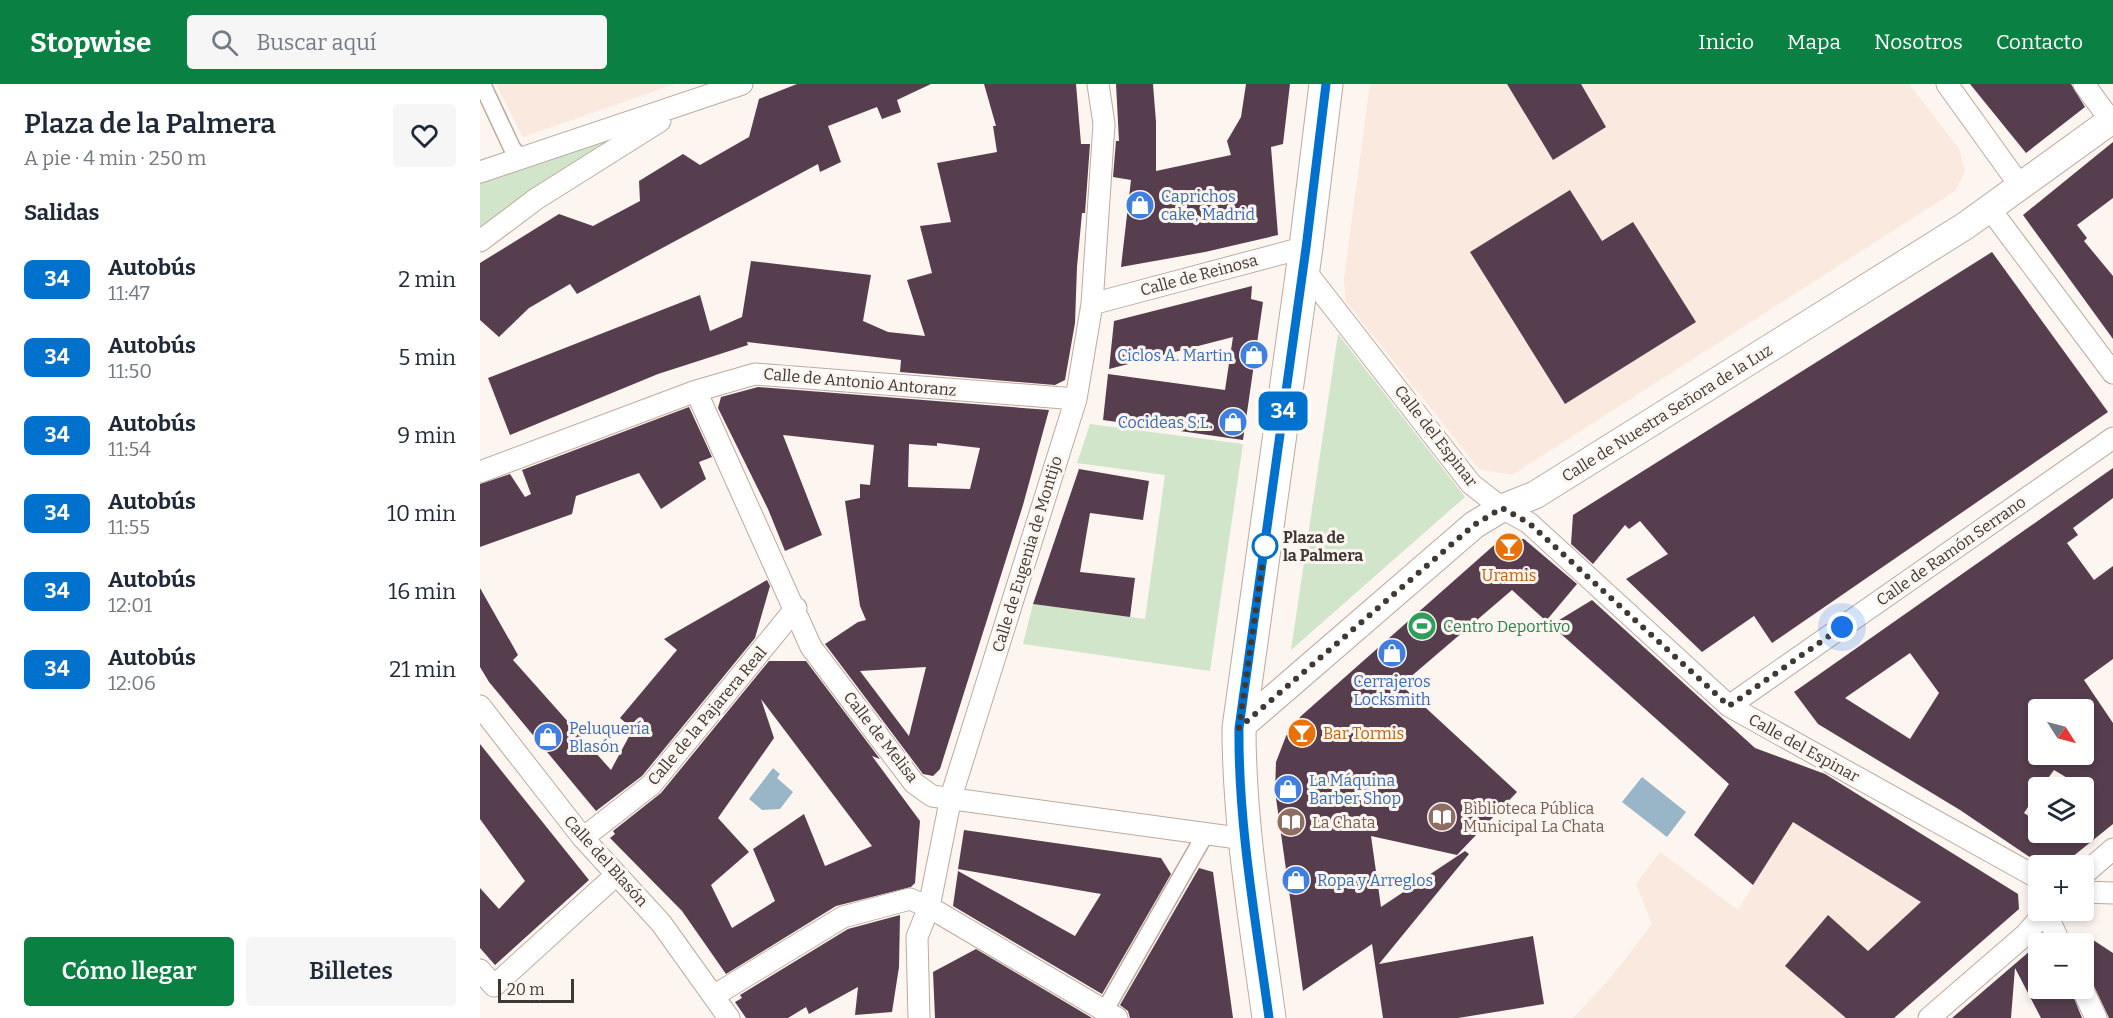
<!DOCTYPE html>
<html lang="es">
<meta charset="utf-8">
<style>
:root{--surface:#fff;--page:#f6f6f7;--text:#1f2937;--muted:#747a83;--accent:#0b8043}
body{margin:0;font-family:Bitter,serif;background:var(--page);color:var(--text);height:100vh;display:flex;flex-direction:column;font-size:22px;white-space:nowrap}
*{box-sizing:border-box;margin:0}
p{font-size:20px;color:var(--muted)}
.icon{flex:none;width:33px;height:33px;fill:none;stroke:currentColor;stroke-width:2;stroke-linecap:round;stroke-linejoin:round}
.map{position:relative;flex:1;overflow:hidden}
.side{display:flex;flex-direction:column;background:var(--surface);width:480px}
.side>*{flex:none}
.badge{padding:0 12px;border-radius:9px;font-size:21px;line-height:39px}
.needle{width:39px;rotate:126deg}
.tools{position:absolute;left:1548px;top:615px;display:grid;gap:12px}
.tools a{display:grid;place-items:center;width:66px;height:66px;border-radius:6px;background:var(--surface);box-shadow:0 3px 9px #0003;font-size:30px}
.scale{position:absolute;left:18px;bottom:15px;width:76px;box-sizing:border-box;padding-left:6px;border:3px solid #3f3833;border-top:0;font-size:16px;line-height:21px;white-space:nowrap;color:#3f3833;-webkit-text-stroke:4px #fdf5f0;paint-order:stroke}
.you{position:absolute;width:30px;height:30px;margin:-15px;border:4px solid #fff;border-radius:50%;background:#1a73e8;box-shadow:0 0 0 9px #1a73e833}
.map>.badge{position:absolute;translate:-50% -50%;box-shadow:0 0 0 3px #fff}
h2{padding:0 24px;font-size:22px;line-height:54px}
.round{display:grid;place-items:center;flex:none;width:63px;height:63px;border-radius:6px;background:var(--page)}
.overview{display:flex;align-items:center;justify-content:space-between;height:102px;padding:0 24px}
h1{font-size:28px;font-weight:600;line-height:45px}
.cta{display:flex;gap:12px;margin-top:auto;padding:12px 24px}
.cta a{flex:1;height:69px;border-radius:6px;background:var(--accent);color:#fff;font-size:24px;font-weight:600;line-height:69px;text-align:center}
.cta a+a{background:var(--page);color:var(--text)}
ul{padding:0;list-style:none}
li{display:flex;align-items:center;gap:18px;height:78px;padding:0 24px}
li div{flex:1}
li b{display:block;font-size:22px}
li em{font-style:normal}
li .badge{min-width:66px;font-weight:700;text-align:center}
header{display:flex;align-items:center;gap:36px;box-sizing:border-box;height:84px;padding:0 30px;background:var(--accent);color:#fff}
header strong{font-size:28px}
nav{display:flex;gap:33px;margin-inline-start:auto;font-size:21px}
.search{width:420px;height:54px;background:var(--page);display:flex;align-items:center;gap:15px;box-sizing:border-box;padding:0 21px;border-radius:6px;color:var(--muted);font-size:22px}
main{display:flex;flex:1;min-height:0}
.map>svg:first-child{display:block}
.built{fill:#f9e9df}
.green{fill:#d1e5cb}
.water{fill:#99b5c8}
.building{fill:#563e4e;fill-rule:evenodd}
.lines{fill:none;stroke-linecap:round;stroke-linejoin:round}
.pedestrian-casing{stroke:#bdaa9f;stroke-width:19}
.minor-casing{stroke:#bdaa9f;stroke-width:23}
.tertiary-casing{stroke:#bdaa9f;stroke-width:29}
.primary-casing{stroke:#bdaa9f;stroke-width:35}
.pedestrian{stroke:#fff;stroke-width:16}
.minor{stroke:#fff;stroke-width:21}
.tertiary{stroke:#fff;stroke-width:27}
.primary{stroke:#fff;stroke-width:33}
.line-casing{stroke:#fff;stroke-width:14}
.line{stroke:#0072ce;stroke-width:9}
.walk{stroke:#3f3833;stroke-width:6;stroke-dasharray:0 10.8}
.stop-dot{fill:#fff;stroke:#0072ce;stroke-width:3}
.labels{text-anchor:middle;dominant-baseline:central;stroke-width:6;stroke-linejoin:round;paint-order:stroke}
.shop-label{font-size:16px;fill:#366cbe;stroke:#fdf5f0;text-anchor:start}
.street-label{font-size:16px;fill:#3f3833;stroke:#fdf5f0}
.stop-label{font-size:16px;font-weight:bold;fill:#3f3833;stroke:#fdf5f0;text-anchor:start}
.food-label{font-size:16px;fill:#c56008;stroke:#fdf5f0}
.leisure-label{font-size:16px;fill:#27864d;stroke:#fdf5f0;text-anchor:start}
.education-label{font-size:16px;fill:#785e54;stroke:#fdf5f0;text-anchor:start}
</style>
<header>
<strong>Stopwise</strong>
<div class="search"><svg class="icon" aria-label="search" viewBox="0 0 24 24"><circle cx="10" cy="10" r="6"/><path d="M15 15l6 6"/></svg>Buscar aquí</div>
<nav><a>Inicio</a><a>Mapa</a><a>Nosotros</a><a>Contacto</a></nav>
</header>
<main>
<section class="side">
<div class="overview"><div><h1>Plaza de la Palmera</h1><p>A pie · 4 min · 250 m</p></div><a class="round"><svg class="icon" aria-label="heart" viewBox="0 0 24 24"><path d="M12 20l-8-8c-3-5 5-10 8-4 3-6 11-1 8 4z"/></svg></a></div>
<h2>Salidas</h2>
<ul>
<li><span class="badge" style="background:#0072ce;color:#fff">34</span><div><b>Autobús</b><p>11:47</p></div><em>2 min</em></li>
<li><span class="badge" style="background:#0072ce;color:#fff">34</span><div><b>Autobús</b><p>11:50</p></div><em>5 min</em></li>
<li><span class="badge" style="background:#0072ce;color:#fff">34</span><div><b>Autobús</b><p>11:54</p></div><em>9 min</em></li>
<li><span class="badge" style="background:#0072ce;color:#fff">34</span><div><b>Autobús</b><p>11:55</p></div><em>10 min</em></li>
<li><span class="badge" style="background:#0072ce;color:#fff">34</span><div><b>Autobús</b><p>12:01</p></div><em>16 min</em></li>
<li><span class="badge" style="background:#0072ce;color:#fff">34</span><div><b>Autobús</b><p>12:06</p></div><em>21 min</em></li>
</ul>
<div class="cta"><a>Cómo llegar</a><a>Billetes</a></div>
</section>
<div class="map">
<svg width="1633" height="934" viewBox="0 0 1633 934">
<rect width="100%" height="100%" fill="#fdf5f0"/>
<!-- built -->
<path class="built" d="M16,0H195L43,53Z
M890,0H1429L1479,65L1485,87L1475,107L1032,391L999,385L865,216L864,195Z
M1343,689L1538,810L1539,825L1414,934H1093L1133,891L1172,840L1156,800L1180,768L1258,826Z"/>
<!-- green -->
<path class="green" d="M138,53L0,157V87Z
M858,250L985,413L811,566Z
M610,340L763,360L730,587L543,560L553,520L665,535L685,391L597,379Z"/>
<!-- water -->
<path class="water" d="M293,684L300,690L297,694L313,708L300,725L282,726L269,715Z
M1162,693L1206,728L1187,753L1142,718Z"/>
<!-- building -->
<path class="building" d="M317,0H451L417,16L421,28L402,35L397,23L348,42L361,78L340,88L338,80L97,210L90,200L49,224L19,253L0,236V179L79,130L113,142L160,117L159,97L203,70L220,81L269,53L279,15Z
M504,0H596L601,60H610L605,129H602L597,183L595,239L585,296L575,301L420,288L421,276L267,258L268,261L178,290L30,351L8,294L220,211L230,247L262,233L271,177L391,191L383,237L408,248L445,252L427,196L452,189L440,142L471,138L457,79L517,68L513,42H516Z
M636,0H673L676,38V87L751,71L747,57L761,33L766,0H810L803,60L791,63L798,151L725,168L641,183L651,96L633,93L636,57H639Z
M1027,0H1101L1126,43L1073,76Z
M1490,0H1591L1605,23L1546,69Z
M1633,58V114L1597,141L1607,154L1604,157L1633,192V255L1543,131Z
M1090,106L1122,157L1153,138L1216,238L1085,320L990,168Z
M1512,168L1628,328L1292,559L1274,532L1222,568L1146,495L1188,470L1160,437L1149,445L1145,441L1113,480L1091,460L1093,431Z
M772,202L771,215L783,218L763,356L623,336L628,290L745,306L753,253L629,285L634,237Z
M278,303L569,326L543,421L511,523L460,685L453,692L443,690L345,560L378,538L386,536L380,522L365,417L380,414V400L390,401L394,361L303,351L342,451L305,467L288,425L238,324L241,313ZM457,359L500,364L490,405L428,403L429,360L457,362ZM446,583L429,652L380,587Z
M209,323L232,373L219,378L226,395L181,425L159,389L96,412L92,430L0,463V400L30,390L45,413L51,410L42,386Z
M1633,384V414L1593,444L1598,451L1587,459L1614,496L1633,482V575L1604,596L1633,639V740L1581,782H1563L1480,726L1338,640L1314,608ZM1430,569L1459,609L1430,655L1365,614ZM1558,626H1604V670H1558ZM1574,686L1604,704V748H1558V738L1544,729L1558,708V704H1561Z
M599,385L669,397L663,436L610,429L600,488L655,494L650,533L553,520Z
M1021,455H1044L1097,500L1066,537L1032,506L921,601L1037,708L977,771L891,752L901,823L985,767L989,770L899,880L1053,852L1064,920L978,934H903L892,860L823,907L795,707L796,678L806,652L821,632Z
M287,496L290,502L275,554L162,692L116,727L9,598L0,583V504L38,571L33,576L131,686L153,645L140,634L197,566L184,555Z
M1112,516L1275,664L1345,690L1538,810L1539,825L1414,934H1366L1305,882L1348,831L1388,867L1441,818L1313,738L1273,801L1214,751L1249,700L1071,541Z
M289,577H326L400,675L392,672L440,737L435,799L431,803L356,822L246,890L202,827L130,754L135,750L133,747L181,709ZM281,615L392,762L345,782L324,730L273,765L295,817L252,844L231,801L269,768L238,734L294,654Z
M0,660L109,796L15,881L0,864V804L19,825L45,797L0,735Z
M484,746L681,774L691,790L622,910L473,822L478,787L595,852L621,810L478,785Z
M719,784L733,788L753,934H650L648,927L640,921Z
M420,831L419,883L412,928L375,931L378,903L329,930L326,923L308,934H266L255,918L262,914L260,911L368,845Z
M1604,850L1633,869V934H1629L1604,881Z
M1558,860V904H1590L1602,934H1561L1535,884L1531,934H1472Z
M496,865L612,934H455L453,888Z"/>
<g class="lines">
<!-- pedestrian casing -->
<g class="pedestrian-casing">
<path id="pedestrian" d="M2,0L32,64L40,74
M625,926L726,749"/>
</g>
<!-- minor casing -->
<g class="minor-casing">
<path id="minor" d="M1467,0L1541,103
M1604,0L1631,37
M0,88L262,0
M1510,125L1633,289
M0,157L56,115L180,37
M823,184L991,400L1022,424L1049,439L1249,622L1558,794
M612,220L826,163
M216,307L331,563L434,699L452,712L765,755
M0,388L216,307L275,290L596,315
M0,622L103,754L181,839L249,934
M1249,622L1633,354
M103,754L171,701L316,524
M1604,790L1633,765
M1604,808L1633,809
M1566,828L1580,860
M0,886L14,902L136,791
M1602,904L1616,934
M235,911L363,833L430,815L449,823L637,934
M439,934L437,853L449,823L471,713L596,315L612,220L624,40L618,0
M1449,934L1545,851L1567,826"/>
</g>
<!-- tertiary casing -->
<g class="tertiary-casing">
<path id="tertiary" d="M759,644L994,441L1022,424L1055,411L1485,142L1633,35"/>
</g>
<!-- primary casing -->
<g class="primary-casing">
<path id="primary" d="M789,934C776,838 759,741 759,644L826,163L846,0"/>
</g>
<!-- pedestrian -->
<use href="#pedestrian" class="pedestrian"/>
<!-- minor -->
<use href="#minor" class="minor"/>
<!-- tertiary -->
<use href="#tertiary" class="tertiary"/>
<!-- primary -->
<use href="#primary" class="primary"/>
</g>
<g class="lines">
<!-- line casing -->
<g class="line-casing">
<path id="line" d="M789,934C776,838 758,741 759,644L826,164L846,0"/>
</g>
<!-- line -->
<use href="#line" class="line"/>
<!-- walk -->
<path class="walk" d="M785,462L759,644L994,441L1022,424L1049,439L1249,622L1362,543"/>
</g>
<!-- icons -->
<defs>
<g id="shop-disc" transform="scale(1.5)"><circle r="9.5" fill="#3f7fe0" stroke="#fdf5f0"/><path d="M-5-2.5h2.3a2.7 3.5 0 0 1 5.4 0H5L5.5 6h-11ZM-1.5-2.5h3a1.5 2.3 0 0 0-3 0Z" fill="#fff"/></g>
<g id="bar-disc" transform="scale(1.5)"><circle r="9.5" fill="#e8710a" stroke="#fdf5f0"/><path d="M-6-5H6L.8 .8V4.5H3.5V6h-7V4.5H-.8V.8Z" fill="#fff"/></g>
<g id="stadium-disc" transform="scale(1.5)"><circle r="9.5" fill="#2e9e5b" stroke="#fdf5f0"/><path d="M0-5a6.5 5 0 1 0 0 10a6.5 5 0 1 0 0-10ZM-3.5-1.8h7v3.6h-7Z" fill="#fff"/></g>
<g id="library-disc" transform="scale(1.5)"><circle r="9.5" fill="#8d6e63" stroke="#fdf5f0"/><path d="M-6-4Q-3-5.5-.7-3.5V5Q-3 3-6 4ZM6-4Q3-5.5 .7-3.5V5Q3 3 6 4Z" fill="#fff"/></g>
</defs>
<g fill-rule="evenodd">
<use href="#shop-disc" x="660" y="121"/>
<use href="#shop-disc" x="774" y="271"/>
<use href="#shop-disc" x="753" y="338"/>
<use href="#bar-disc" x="1029" y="463"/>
<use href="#stadium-disc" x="942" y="542"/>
<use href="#shop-disc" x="912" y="569"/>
<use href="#bar-disc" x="822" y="649"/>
<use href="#shop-disc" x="68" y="653"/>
<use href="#shop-disc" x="808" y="705"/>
<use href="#library-disc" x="962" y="733"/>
<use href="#library-disc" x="811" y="738"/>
<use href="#shop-disc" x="816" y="796"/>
</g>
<!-- markers -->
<circle class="stop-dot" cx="785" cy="462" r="12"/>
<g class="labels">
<!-- shop labels -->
<g class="shop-label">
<text x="681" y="112">Caprichos<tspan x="681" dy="18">cake, Madrid</tspan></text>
<text x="753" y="271" text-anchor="end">Ciclos A. Martin</text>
<text x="732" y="338" text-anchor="end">Cocideas S.L.</text>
<text x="912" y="597" text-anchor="middle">Cerrajeros<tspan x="912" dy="18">Locksmith</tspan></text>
<text x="89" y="644">Peluquería<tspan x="89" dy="18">Blasón</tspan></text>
<text x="829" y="696">La Máquina<tspan x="829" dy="18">Barber Shop</tspan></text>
<text x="837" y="796">Ropa y Arreglos</text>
</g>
<!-- street labels -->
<g class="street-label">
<text transform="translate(719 191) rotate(-15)">Calle de Reinosa</text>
<text transform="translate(380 298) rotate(5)">Calle de Antonio Antoranz</text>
<text transform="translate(1187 329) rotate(-32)">Calle de Nuestra Señora de la Luz</text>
<text transform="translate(956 352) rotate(52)">Calle del Espinar</text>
<text transform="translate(1471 467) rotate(-35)">Calle de Ramón Serrano</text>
<text transform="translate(547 470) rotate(-73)">Calle de Eugenia de Montijo</text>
<text transform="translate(227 632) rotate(-50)">Calle de la Pajarera Real</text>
<text transform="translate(401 653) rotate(52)">Calle de Melisa</text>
<text transform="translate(1324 664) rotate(29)">Calle del Espinar</text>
<text transform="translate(126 777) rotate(48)">Calle del Blasón</text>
</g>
<!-- stop labels -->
<g class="stop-label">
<text x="803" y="453">Plaza de<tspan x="803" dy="18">la Palmera</tspan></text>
</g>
<!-- food labels -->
<g class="food-label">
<text x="1029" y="491">Uramis</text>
<text x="843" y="649" text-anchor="start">Bar Tormis</text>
</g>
<!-- leisure labels -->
<g class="leisure-label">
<text x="963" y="542">Centro Deportivo</text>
</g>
<!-- education labels -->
<g class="education-label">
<text x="983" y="724">Biblioteca Pública<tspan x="983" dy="18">Municipal La Chata</tspan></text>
<text x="832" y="738">La Chata</text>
</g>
</g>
</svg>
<div class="tools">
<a><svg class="needle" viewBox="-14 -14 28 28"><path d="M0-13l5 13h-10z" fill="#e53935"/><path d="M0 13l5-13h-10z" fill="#747a83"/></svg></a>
<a><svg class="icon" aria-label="layers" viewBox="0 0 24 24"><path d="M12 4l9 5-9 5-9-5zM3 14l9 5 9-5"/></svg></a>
<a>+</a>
<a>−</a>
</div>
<div class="scale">20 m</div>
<div class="you" style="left:1362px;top:543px"></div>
<b class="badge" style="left:803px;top:327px;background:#0072ce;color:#fff">34</b>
</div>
</main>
